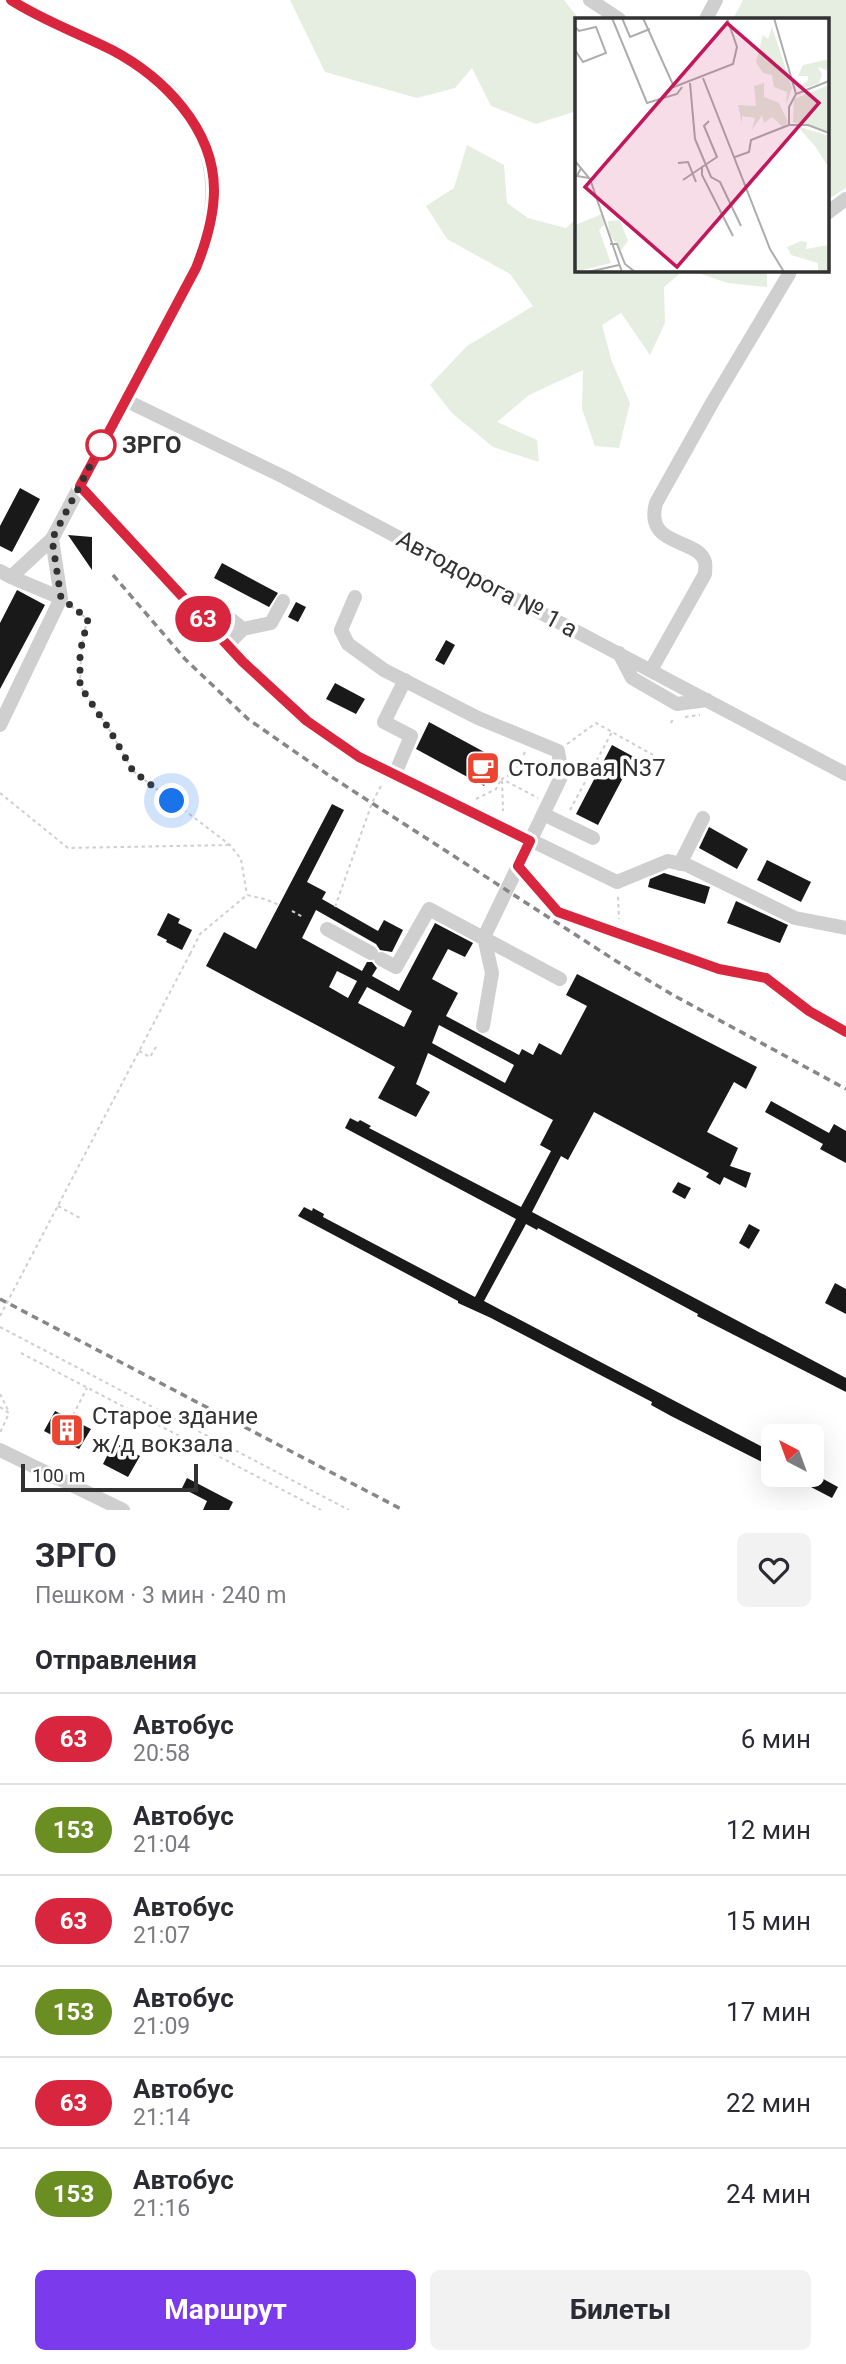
<!DOCTYPE html>
<html lang="ru">
<meta charset="utf-8">
<style>
:root{--surface:#fff;--page:#f2f2f3;--text:#2b2b33;--muted:#7c7c81;--line:#e1e1e2;--accent:#7c3aed}
body{margin:0;font-family:Roboto,sans-serif;background:var(--page);color:var(--text);height:100vh;display:flex;flex-direction:column;font-size:26px;white-space:nowrap}
*{box-sizing:border-box;margin:0}
p{font-size:23px;color:var(--muted)}
.icon{flex:none;width:38px;height:38px;fill:none;stroke:currentColor;stroke-width:2;stroke-linecap:round;stroke-linejoin:round}
.map{position:relative;height:1510px;overflow:hidden}
.side{display:flex;flex-direction:column;background:var(--surface);flex:1}
.side>*{flex:none}
.badge{padding:0 14px;border-radius:23px;font-size:24px;line-height:46px}
.needle{width:46px;rotate:319deg}
.fabs{position:absolute;left:761px;top:1424px;display:grid;gap:14px}
.fabs a{display:grid;place-items:center;width:63px;height:63px;border-radius:10px;background:var(--surface);box-shadow:0 7px 28px #0002;font-size:35px}
.scale{position:absolute;left:21px;bottom:18px;width:177px;box-sizing:border-box;padding-left:7px;border:4px solid #323232;border-top:0;font-size:19px;line-height:24px;white-space:nowrap;color:#323232;-webkit-text-stroke:5px #fff;paint-order:stroke}
.you{position:absolute;width:35px;height:35px;margin:-18px;border:5px solid #fff;border-radius:50%;background:#1a73e8;box-shadow:0 0 0 10px #1a73e833}
.map>.badge{position:absolute;translate:-50% -50%;box-shadow:0 0 0 4px #fff}
h2{padding:0 35px;font-size:26px;line-height:63px}
.round{display:grid;place-items:center;flex:none;width:74px;height:74px;border-radius:10px;background:var(--page)}
.overview{display:flex;align-items:center;justify-content:space-between;height:119px;padding:0 35px}
h1{font-size:33px;font-weight:700;line-height:52px}
.action{display:flex;gap:14px;margin-top:auto;padding:14px 35px}
.action a{flex:1;height:80px;border-radius:10px;background:var(--accent);color:#fff;font-size:28px;font-weight:700;line-height:80px;text-align:center}
.action a+a{background:var(--page);color:var(--text)}
ul{padding:0;list-style:none}
li{display:flex;align-items:center;gap:21px;height:91px;padding:0 35px;border-top:2px solid var(--line)}
li div{flex:1}
li b{display:block;font-size:26px}
li em{font-style:normal}
li .badge{min-width:77px;font-weight:700;text-align:center}
.map>svg:first-child{display:block}
.green{fill:#e5eee0}
.building{fill:#191919;fill-rule:evenodd}
.lines{fill:none;stroke-linecap:round;stroke-linejoin:round}
.path{stroke:#cfcfcf;stroke-width:2;stroke-dasharray:3.5 3.5;stroke-linecap:butt}
.minor{stroke:#cfcfcf;stroke-width:14}
.rail{stroke:#878787;stroke-width:3.5;stroke-dasharray:7 5;stroke-linecap:butt}
.path-bridge{stroke:#cfcfcf;stroke-width:2;stroke-dasharray:3.5 3.5;stroke-linecap:butt}
.line-casing{stroke:#fff;stroke-width:16}
.line{stroke:#d7263d;stroke-width:10}
.walk{stroke:#323232;stroke-width:7;stroke-dasharray:0 12.6}
.stop-dot{fill:#fff;stroke:#d7263d;stroke-width:3.5}
.labels{text-anchor:middle;dominant-baseline:central;stroke-width:7;stroke-linejoin:round;paint-order:stroke}
.stop-label{font-size:24px;font-weight:bold;fill:#323232;stroke:#fff;text-anchor:start}
.street-label{font-size:24px;fill:#323232;stroke:#fff}
.poi-label{font-size:24px;fill:#323232;stroke:#fff;text-anchor:start}
.inset-road{fill:none;stroke:#adadad;stroke-width:2}
.view{fill:#c2185b;fill-opacity:0.15;stroke:#c2185b;stroke-width:3.5}
.inset-edge{fill:none;stroke:#323232;stroke-width:3.5}
</style>
<div class="map">
<svg width="846" height="1510" viewBox="0 0 846 1510">
<rect width="100%" height="100%" fill="#fff"/>
<!-- green -->
<path class="green" d="M290,0H564L579,19H576V111L536,124L491,106L472,68L455,88L417,98L325,72Z
M743,0H846V188L827,200V19H733Z
M467,145L504,165L507,203L528,218L566,228L576,219V270H684L664,287L665,323L650,355L621,313L602,325L612,362L630,403L619,448L595,446L582,409L583,370L529,395L497,422L537,440L539,462L493,447L452,413L430,385L467,346L533,306L510,274L447,239L426,206L454,188Z
M689,270H767V287L728,283Z"/>
<!-- building -->
<path class="building" d="M20,488L40,499L12,552L0,546V526Z
M68,535L92,537V570Z
M222,563L278,593L269,607L214,578Z
M17,590L45,605L0,689V623Z
M296,602L306,607L298,622L288,617Z
M446,640L455,645L444,665L435,660Z
M335,683L365,699L356,714L326,699Z
M429,722L499,760L484,786L416,749Z
M612,745L634,757L598,825L576,814Z
M332,804L344,810L307,882L326,892L322,899L378,931L384,920L403,930L392,952L380,950L376,944L316,910L302,938L362,971L367,962H372L377,968L372,976L399,991L435,923L473,943L465,957L448,949L432,979L458,993L446,1016L519,1055L522,1049L533,1055L539,1043L561,1055L587,1006L566,995L577,974L757,1067L746,1089L734,1082L707,1132L738,1148L730,1166L751,1173L746,1188L724,1177L720,1185L706,1177L709,1173L594,1112L568,1160L561,1156L532,1212L846,1378V1392L697,1316L698,1314L538,1228L537,1230L526,1224L484,1301L774,1453V1468L671,1416L651,1405L652,1402L491,1318L458,1303V1301L298,1216L304,1207L312,1211L313,1208L324,1214L323,1217L475,1297L516,1219L345,1128L350,1118L358,1122L360,1120L371,1126L369,1128L521,1207L551,1151L540,1145L553,1120L428,1053L416,1084L430,1092L416,1117L378,1098L395,1067L206,966L224,932L256,949ZM337,971L357,981L348,998L329,987ZM367,987L412,1011L404,1027L358,1003ZM439,1025L514,1065L505,1083L432,1043Z
M709,827L748,849L737,869L699,848Z
M767,860L811,882L801,902L757,880Z
M664,873L710,887L705,904L648,887L650,879Z
M736,901L788,925L780,943L727,923Z
M168,913L180,919L178,923L192,930L182,950L166,942L167,940L157,935Z
M771,1101L829,1133L834,1124L846,1131V1163L820,1149L823,1144L765,1112Z
M678,1182L691,1188L685,1199L672,1192Z
M749,1224L760,1230L749,1249L739,1243Z
M835,1283L846,1289V1314L825,1303Z
M55,1411L91,1429L79,1449L44,1431Z
M114,1442L140,1456L128,1477L103,1464Z
M788,1475H816L838,1487L832,1498Z
M187,1478L233,1502L229,1510H203L207,1501L182,1488Z"/>
<g class="lines">
<!-- path -->
<path class="path" d="M71,606L87,619L81,652L80,686L109,729L133,771L230,845L241,859L247,895
M685,717L700,715
M671,723L674,717
M567,744L596,723L653,755
M525,752L515,772L502,779L538,798
M491,773L502,779L503,811
M0,793L68,848L229,845
M476,799L496,789L501,780
M570,810L612,732
M618,897L619,919
M335,907L372,803L382,784
M292,911L303,917
M190,954L200,934L247,895L265,899L279,905
M139,1051L150,1057L157,1045
M58,1206L80,1218
M0,1327L349,1510
M21,1353L321,1510
M0,1394L9,1412
M0,1407L9,1413L0,1433
M73,1415L87,1388"/>
<!-- minor -->
<path class="minor" d="M590,0L619,19
M706,19L716,0
M827,213L846,199
M125,400L284,477L846,774
M80,486L243,662L307,721L359,757L617,882L668,861L687,865L795,918L846,928
M0,571L11,577L52,539L196,268C235,172 203,97 112,50C78,33 42,20 11,0
M11,577L61,598
M355,597L341,630L348,644L384,670L478,718L558,751L562,775L484,937L492,973L483,1026
M208,601L243,629
M227,645L243,629L271,623L283,601
M619,653L632,678L677,704L707,700
M651,670L705,574C705,570 706,566 705,562C698,537 644,548 656,503L712,403L789,274L790,270
M0,725L61,598L52,539
M395,774L411,736L384,722L405,680
M543,814L593,838
M680,864L703,818
M518,866L558,912L719,969L766,978L809,1011L846,1033
M327,929L371,953
M381,959L396,967L429,909L560,979
M0,1450L123,1510"/>
<!-- rail -->
<path class="rail" d="M113,575L185,659L248,719L327,774L616,961L673,995L846,1089
M0,1299L403,1510"/>
<!-- path-bridge -->
<path class="path-bridge" d="M0,1316L190,954"/>
</g>
<g class="lines">
<!-- line casing -->
<g class="line-casing">
<path id="line" d="M11,0C42,20 78,33 112,50C163,77 214,128 214,190C214,217 206,243 196,268L80,486L243,662L307,721L359,757L530,841L518,866L558,912L719,969L766,978L809,1011L846,1032"/>
</g>
<!-- line -->
<use href="#line" class="line"/>
<!-- walk -->
<path class="walk" d="M101,445L52,539L61,598L88,619L80,652V686L109,729L133,771L172,801"/>
</g>
<!-- icons -->
<defs>
<g id="cafe-square" transform="scale(1.75)"><rect x="-9" y="-9" width="18" height="18" rx="4" fill="#eb4531" stroke="#fff"/><path d="M-5.5-4.5H6V0H3Q3 3.5 0 3.5H-2.5Q-5.5 3.5-5.5 0ZM3-3.2v2h1.7v-2ZM-6 4.5H4V6H-6Z" fill="#fff"/></g>
<g id="building-square" transform="scale(1.75)"><rect x="-9" y="-9" width="18" height="18" rx="4" fill="#eb4531" stroke="#fff"/><path d="M-4-6H4V6H1V3H-1V6H-4ZM-2.5-4.3h1.7v1.8h-1.7ZM.8-4.3h1.7v1.8H.8ZM-2.5-1h1.7V.8h-1.7ZM.8-1h1.7V.8H.8Z" fill="#fff"/></g>
</defs>
<g fill-rule="evenodd">
<use href="#cafe-square" x="483" y="768"/>
<use href="#building-square" x="67" y="1430"/>
</g>
<!-- markers -->
<circle class="stop-dot" cx="101" cy="445" r="14"/>
<g class="labels">
<!-- stop labels -->
<g class="stop-label">
<text x="122" y="445">ЗРГО</text>
</g>
<!-- street labels -->
<g class="street-label">
<text transform="translate(487 584) rotate(28)">Автодорога № 1 а</text>
</g>
<!-- poi labels -->
<g class="poi-label">
<text x="508" y="768">Столовая N37</text>
<text x="92" y="1416">Старое здание<tspan x="92" dy="28">ж/д вокзала</tspan></text>
</g>
</g>
<!-- overview -->
<g transform="translate(575 18)">
<rect width="254" height="254" fill="#fff"/>
<path d="M197,9L217,70L211,87L212,74L199,69L197,57L188,55L181,44L188,17L193,21ZM254,41V53L243,49L247,56L244,65L231,70L224,68L233,63V58H223L228,47ZM189,65V79L204,85L213,104L208,109L197,99L189,105L187,97L177,112L180,100L167,98V106L163,87L181,88L179,68ZM254,67V114L218,104L219,81ZM222,108L254,118V150L240,128ZM27,196L29,207L24,212L36,245L0,254V207ZM45,202L53,223L46,232L34,216L33,203ZM226,223L232,224L231,231L254,227L253,254H243V245L216,237L212,229Z" fill="#e5eee0"/>
<path class="inset-road" d="M37,0L72,85L102,76L107,69M47,0L55,19L75,11M68,0L99,69L158,46L162,29L152,0M199,0L221,76M0,9L4,13L21,9L31,35L8,44L0,32M128,60L195,231L209,254M115,65L120,121L136,159L145,164L166,208M214,107H233L254,115M160,139L174,134L176,122L214,107V89L221,76L254,63M0,143L15,161L47,254M103,145L113,144L121,164M127,148V157L158,218M6,150L2,158L14,160M108,162L142,139L129,108L134,103M35,226H42L50,246L60,254M13,254L44,247"/>
<path class="view" d="M152,5L244,85L102,249L10,169Z"/>
<rect width="254" height="254" class="inset-edge"/>
</g>
</svg>
<div class="fabs">
<a><svg class="needle" viewBox="-14 -14 28 28"><path d="M0-13l5 13h-10z" fill="#e53935"/><path d="M0 13l5-13h-10z" fill="#7c7c81"/></svg></a>
</div>
<div class="scale">100 m</div>
<div class="you" style="left:172px;top:801px"></div>
<b class="badge" style="left:203px;top:619px;background:#d7263d;color:#fff">63</b>
</div>
<section class="side">
<div class="overview"><div><h1>ЗРГО</h1><p>Пешком · 3 мин · 240 m</p></div><a class="round"><svg class="icon" aria-label="heart" viewBox="0 0 24 24"><path d="M12 20l-8-8c-3-5 5-10 8-4 3-6 11-1 8 4z"/></svg></a></div>
<h2>Отправления</h2>
<ul>
<li><span class="badge" style="background:#d7263d;color:#fff">63</span><div><b>Автобус</b><p>20:58</p></div><em>6 мин</em></li>
<li><span class="badge" style="background:#6b8e23;color:#fff">153</span><div><b>Автобус</b><p>21:04</p></div><em>12 мин</em></li>
<li><span class="badge" style="background:#d7263d;color:#fff">63</span><div><b>Автобус</b><p>21:07</p></div><em>15 мин</em></li>
<li><span class="badge" style="background:#6b8e23;color:#fff">153</span><div><b>Автобус</b><p>21:09</p></div><em>17 мин</em></li>
<li><span class="badge" style="background:#d7263d;color:#fff">63</span><div><b>Автобус</b><p>21:14</p></div><em>22 мин</em></li>
<li><span class="badge" style="background:#6b8e23;color:#fff">153</span><div><b>Автобус</b><p>21:16</p></div><em>24 мин</em></li>
</ul>
<div class="action"><a>Маршрут</a><a>Билеты</a></div>
</section>
